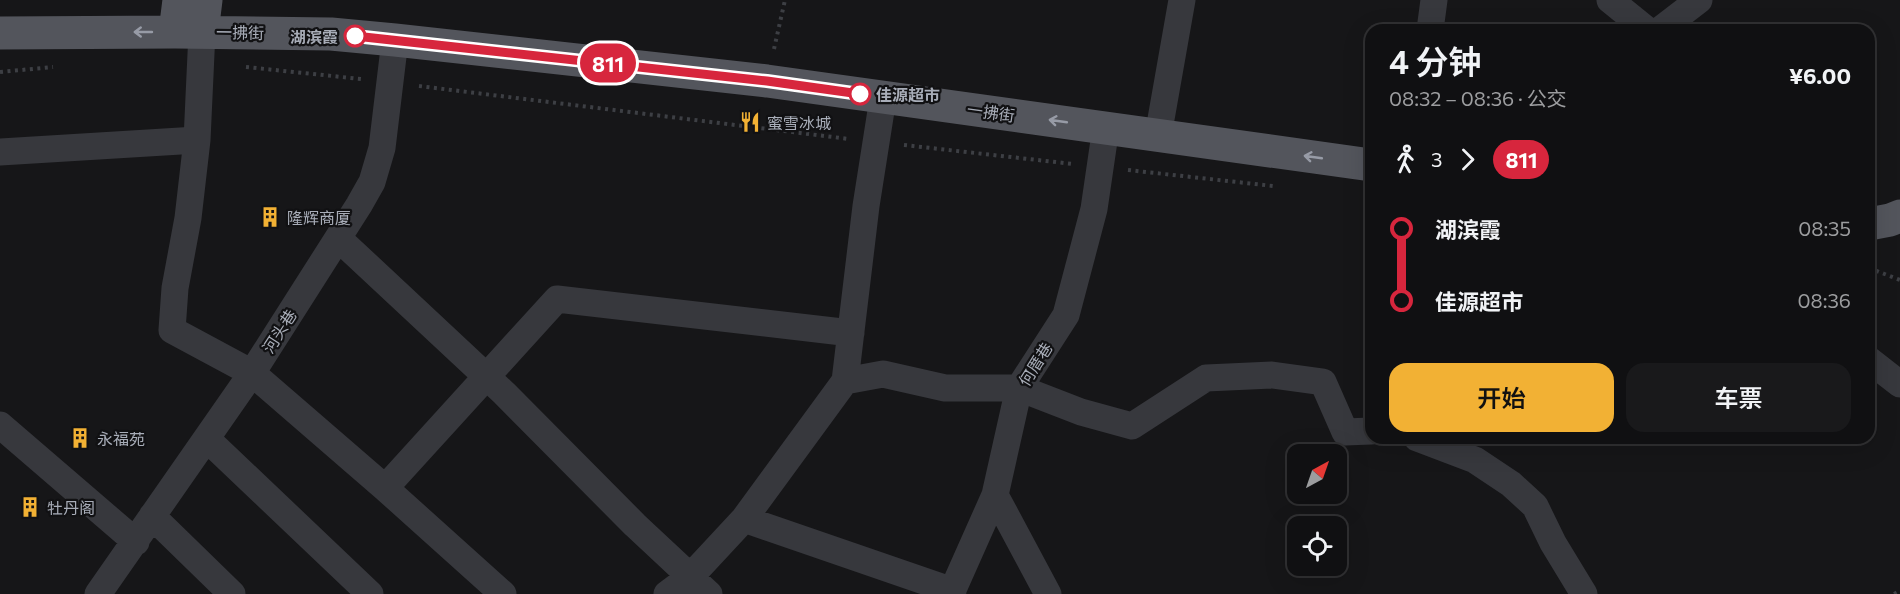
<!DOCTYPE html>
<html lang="zh">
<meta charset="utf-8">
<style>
:root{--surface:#101012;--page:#19191b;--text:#f1f3f6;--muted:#9c9d9f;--line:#303032;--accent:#f2b134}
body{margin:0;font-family:Commissioner,"Noto Sans SC",sans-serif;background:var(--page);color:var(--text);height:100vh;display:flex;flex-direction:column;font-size:22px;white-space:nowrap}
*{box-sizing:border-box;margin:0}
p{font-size:20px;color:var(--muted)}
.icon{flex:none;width:33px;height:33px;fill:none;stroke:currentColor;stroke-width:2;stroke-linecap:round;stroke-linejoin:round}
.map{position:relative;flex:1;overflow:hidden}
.sheet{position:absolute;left:1365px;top:24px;width:510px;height:420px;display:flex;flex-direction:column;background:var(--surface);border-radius:18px;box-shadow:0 6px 24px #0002,0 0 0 2px var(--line)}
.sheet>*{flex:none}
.badge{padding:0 12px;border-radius:20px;font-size:21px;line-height:39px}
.needle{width:39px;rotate:40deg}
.fabs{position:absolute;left:1287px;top:444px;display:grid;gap:12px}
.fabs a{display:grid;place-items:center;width:60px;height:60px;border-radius:12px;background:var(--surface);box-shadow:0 6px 24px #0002,0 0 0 2px var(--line);font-size:30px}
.map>.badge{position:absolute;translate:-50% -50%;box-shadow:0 0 0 3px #fff}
.legs{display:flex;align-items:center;gap:9px;height:66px;padding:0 24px;font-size:20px}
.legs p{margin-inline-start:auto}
.overview{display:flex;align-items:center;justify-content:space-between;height:102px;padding:0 24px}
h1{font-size:33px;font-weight:600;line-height:45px}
.action{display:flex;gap:12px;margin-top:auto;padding:12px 24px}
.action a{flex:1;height:69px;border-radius:18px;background:var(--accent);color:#111;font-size:24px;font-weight:600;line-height:69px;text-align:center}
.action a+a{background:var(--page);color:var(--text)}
ul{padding:0 24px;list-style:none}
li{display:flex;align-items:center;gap:21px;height:72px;font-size:22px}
li i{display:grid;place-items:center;width:9px;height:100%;margin:0 8px;background:currentColor}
li i::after{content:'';width:15px;height:15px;margin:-8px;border:4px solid;border-radius:50%;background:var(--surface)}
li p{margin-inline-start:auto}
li:first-child i{background:linear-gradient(#0000 50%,currentColor 0)}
li:last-child i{background:linear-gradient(currentColor 50%,#0000 0)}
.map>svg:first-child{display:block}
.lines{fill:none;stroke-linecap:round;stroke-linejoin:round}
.path{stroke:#3d3f44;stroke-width:4;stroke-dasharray:3 4.5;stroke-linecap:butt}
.minor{stroke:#37383d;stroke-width:27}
.primary{stroke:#53555c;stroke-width:33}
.oneway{stroke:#979ba6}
.line-1-casing{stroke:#fff;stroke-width:14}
.line-1{stroke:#d7263d;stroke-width:9}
.stop-1-dot{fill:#fff;stroke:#d7263d;stroke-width:3}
.labels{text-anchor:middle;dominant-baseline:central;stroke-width:4.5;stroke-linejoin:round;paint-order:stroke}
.street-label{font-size:16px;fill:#a8adb8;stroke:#111113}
.stop-label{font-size:16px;font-weight:bold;fill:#a8adb8;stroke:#111113;text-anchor:end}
.poi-label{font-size:16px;fill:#a8adb8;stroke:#111113;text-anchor:start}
</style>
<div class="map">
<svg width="1900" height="594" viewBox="0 0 1900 594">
<rect width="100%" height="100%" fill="#161618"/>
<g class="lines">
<!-- path -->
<path class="path" d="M774,49L785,0
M246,67L361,79
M0,72L53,67
M419,86L849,139
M904,145L1073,164
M1128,170L1273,186
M1869,268L1900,280
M1894,594L1900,591"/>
<!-- minor -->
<path class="minor" d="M1610,0L1647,30
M1430,30L1434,0
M1660,30L1699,0
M202,32L197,140L188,218L175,288L172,330L252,373L385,488L503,594
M1158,136L1182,0
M0,152L197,140
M338,238L504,393L635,525L709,594
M1869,360L1900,384
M845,381L883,374L945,388H1019L1081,412L1132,426L1206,378L1272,375L1323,382L1345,432L1371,431
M0,425L136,542
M1417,438L1475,460L1511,484L1535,506L1553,543L1584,594
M207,439L370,594
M385,488L557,299L851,333
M152,516L232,594
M744,519L953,591
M98,594L252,373L359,205L372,182L382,148L395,40
M667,594L691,576L744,519L845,381L866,206L883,98
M951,594L995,495
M1048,594L995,495L1019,388L1066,315L1094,209L1106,127"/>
<!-- primary -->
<path class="primary" d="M175,32L179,0
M202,32L206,0
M0,33L175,32L331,34L395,40L767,81L1371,165
M1869,224L1890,220L1900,216"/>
</g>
<!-- one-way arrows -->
<defs><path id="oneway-shaft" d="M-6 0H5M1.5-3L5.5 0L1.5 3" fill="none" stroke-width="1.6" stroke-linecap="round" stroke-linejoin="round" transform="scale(1.5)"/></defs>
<g class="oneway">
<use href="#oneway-shaft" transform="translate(143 32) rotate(180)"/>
<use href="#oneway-shaft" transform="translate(1058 121) rotate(-172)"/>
<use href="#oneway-shaft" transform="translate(1313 157) rotate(-172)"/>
</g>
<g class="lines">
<!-- line-1 casing -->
<g class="line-1-casing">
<path id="line-1" d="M355,36L767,81L860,94"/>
</g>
<!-- line-1 -->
<use href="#line-1" class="line-1"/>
</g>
<!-- icons -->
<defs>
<g id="restaurant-bare" transform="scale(1.62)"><path d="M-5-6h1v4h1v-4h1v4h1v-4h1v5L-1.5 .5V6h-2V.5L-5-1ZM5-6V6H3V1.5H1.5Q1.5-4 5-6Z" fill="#f2b134" stroke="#111113" stroke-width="2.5" paint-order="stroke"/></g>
<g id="building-bare" transform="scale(1.62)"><path d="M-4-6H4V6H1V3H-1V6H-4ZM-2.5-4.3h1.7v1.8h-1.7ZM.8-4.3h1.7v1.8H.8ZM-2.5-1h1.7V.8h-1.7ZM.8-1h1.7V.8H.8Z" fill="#f2b134" stroke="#111113" stroke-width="2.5" paint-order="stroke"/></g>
</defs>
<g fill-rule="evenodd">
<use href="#restaurant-bare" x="750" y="122"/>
<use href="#building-bare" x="270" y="217"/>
<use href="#building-bare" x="80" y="438"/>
<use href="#building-bare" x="30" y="507"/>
</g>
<!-- markers -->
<g class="stop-1-dot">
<circle cx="355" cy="36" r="10"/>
<circle cx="860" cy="94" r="10"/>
</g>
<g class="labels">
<!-- street labels -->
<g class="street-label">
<text transform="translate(240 32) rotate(1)">一拂街</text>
<text transform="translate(991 112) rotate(8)">一拂街</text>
<text transform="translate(279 331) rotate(-57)">河头巷</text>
<text transform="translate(1035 364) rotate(-58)">何厝巷</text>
</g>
<!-- stop labels -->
<g class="stop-label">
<text x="338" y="36">湖滨霞</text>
<text x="876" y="94" text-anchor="start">佳源超市</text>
</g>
<!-- poi labels -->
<g class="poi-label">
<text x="767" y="122">蜜雪冰城</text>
<text x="287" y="217">隆辉商厦</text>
<text x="97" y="438">永福苑</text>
<text x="47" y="507">牡丹阁</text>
</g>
</g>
</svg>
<div class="fabs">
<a><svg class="needle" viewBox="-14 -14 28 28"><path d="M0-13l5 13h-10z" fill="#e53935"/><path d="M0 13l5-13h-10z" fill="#9c9d9f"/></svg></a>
<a><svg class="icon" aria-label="locate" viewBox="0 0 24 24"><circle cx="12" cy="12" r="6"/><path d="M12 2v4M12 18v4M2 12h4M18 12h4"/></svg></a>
</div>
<b class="badge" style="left:608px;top:63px;background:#d7263d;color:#fff">811</b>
<section class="sheet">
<div class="overview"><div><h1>4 分钟</h1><p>08:32 – 08:36 · 公交</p></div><b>¥6.00</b></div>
<div class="legs"><svg class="icon" aria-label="walk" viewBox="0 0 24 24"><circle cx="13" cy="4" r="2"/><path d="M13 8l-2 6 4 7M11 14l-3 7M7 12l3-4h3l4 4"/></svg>3<svg class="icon" aria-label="forward" viewBox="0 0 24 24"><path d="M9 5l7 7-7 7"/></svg><b class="badge" style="background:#d7263d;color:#fff">811</b></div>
<ul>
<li><i style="color:#d7263d"></i><b>湖滨霞</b><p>08:35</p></li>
<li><i style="color:#d7263d"></i><b>佳源超市</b><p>08:36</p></li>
</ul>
<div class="action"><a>开始</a><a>车票</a></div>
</section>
</div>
